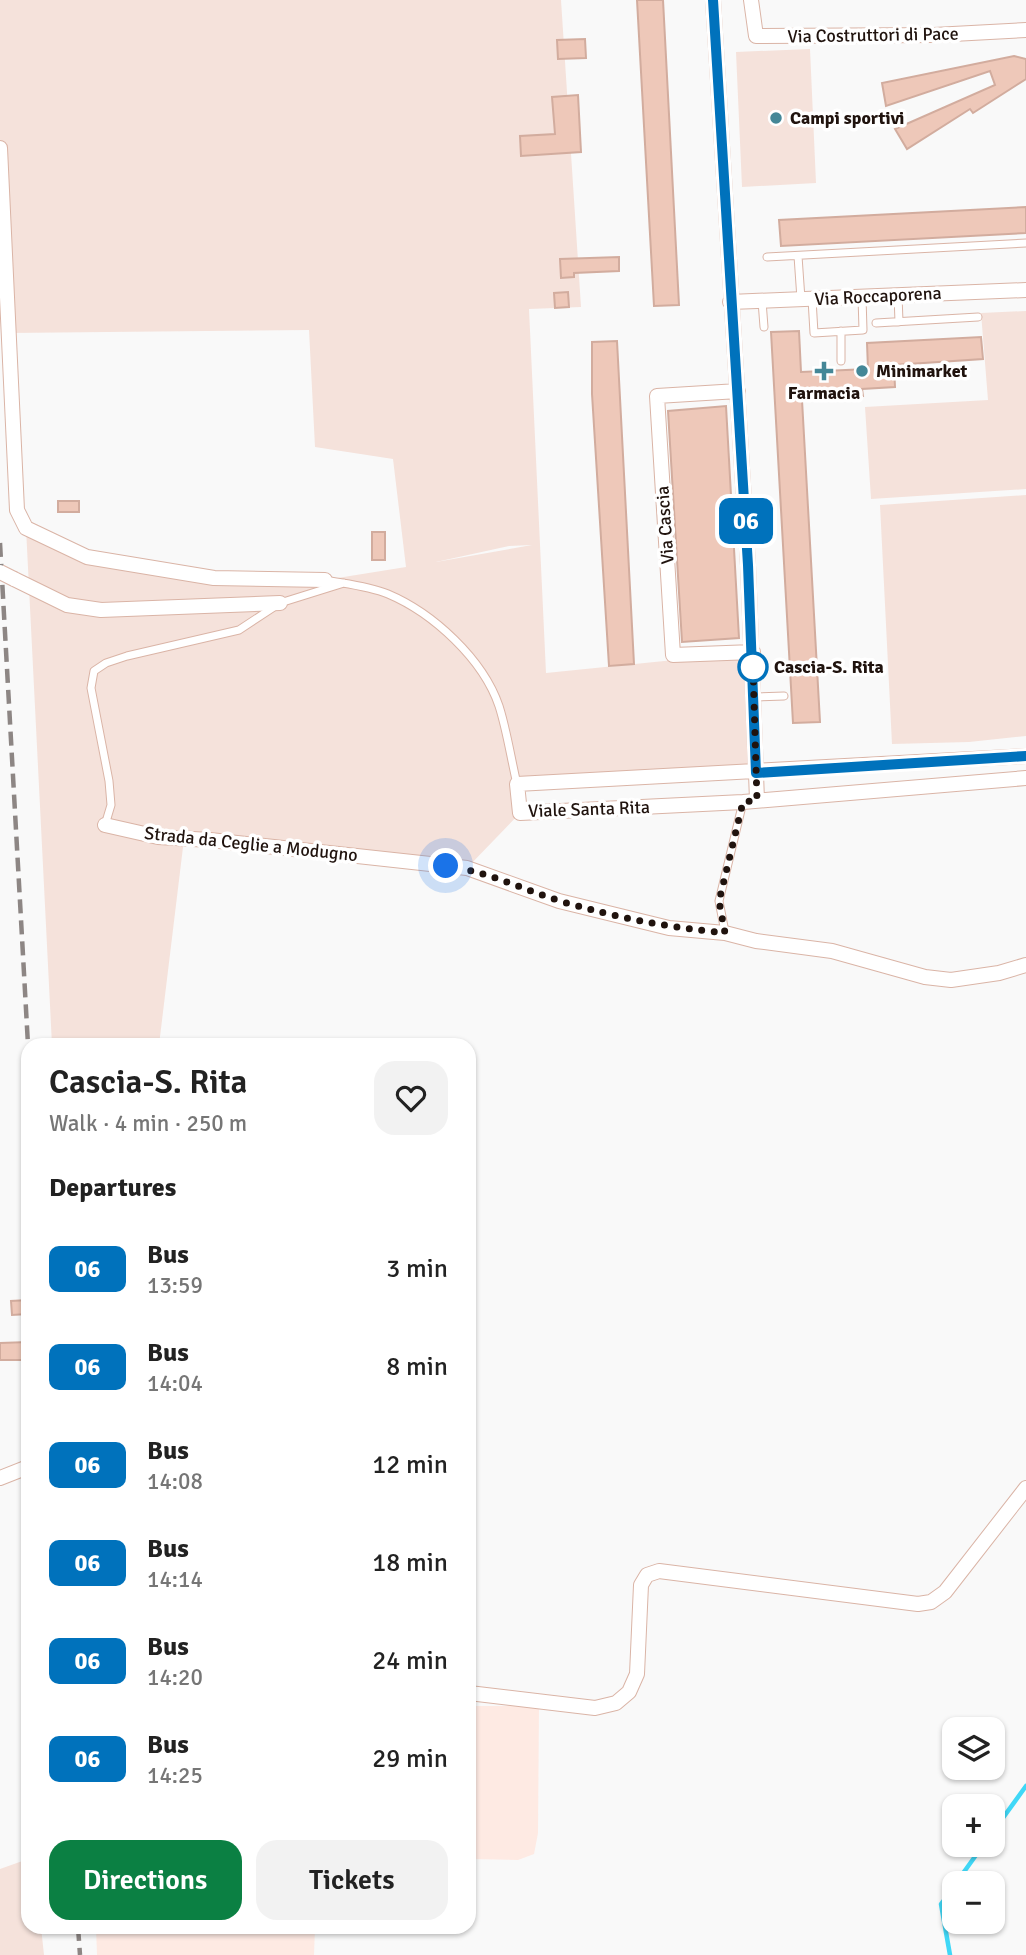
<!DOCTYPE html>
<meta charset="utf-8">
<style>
:root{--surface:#fff;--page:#f2f2f2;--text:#222;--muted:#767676;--accent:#0b8043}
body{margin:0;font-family:Signika,sans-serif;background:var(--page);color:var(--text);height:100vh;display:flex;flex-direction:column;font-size:26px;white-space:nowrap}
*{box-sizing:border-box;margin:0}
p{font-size:23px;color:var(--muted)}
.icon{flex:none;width:38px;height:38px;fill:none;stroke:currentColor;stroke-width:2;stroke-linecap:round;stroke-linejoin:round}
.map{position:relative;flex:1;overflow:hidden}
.side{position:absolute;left:21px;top:1038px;width:455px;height:896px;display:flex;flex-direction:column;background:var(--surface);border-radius:21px;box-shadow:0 2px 5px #0004}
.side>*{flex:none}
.badge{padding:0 14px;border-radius:10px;font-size:24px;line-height:46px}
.tools{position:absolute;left:942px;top:1717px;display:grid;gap:14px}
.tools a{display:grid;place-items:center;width:63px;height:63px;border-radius:14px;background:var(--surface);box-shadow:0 2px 5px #0004;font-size:35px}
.you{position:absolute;width:35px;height:35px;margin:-18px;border:5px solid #fff;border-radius:50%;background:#1a73e8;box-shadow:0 0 0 10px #1a73e833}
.map>.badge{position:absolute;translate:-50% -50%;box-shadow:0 0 0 4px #fff}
h2{padding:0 28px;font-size:26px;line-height:63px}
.round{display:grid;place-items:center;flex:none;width:74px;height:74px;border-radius:21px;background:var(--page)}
.summary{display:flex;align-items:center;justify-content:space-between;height:119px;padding:0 28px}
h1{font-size:33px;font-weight:600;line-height:52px}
.button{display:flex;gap:14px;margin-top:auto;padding:14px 28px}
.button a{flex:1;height:80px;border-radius:21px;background:var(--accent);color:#fff;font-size:28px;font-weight:600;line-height:80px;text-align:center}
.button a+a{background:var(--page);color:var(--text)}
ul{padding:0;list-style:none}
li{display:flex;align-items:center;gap:21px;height:98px;padding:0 28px}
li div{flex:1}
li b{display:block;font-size:26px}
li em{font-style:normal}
li .badge{min-width:77px;font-weight:700;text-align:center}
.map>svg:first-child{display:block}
.built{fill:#feeae3}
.green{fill:#f5e2db;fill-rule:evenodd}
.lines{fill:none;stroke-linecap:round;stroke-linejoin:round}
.stream{stroke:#40d8f7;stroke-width:4.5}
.building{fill:#eec8b9;stroke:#d2ac9e;stroke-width:2}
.service-casing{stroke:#dab4a6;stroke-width:9}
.minor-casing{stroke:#dab4a6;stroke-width:16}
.service{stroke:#fff;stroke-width:7}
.minor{stroke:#fff;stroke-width:14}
.rail{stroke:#8d8684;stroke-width:4.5;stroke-dasharray:14 7;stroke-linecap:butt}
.minor-bridge-casing{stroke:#dab4a6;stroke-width:16;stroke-linecap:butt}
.minor-bridge{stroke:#fff;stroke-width:14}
.line-casing{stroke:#fff;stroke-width:16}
.line{stroke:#0072bc;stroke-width:10}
.walk{stroke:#20130e;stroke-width:7;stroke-dasharray:0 12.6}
.poi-dot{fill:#448797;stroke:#fff;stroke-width:2.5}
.stop-dot{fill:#fff;stroke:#0072bc;stroke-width:3.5}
.labels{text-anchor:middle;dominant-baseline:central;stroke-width:7;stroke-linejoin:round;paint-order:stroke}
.street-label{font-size:18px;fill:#20130e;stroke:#fff}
.poi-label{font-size:18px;font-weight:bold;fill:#20130e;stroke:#fff;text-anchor:start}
.stop-label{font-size:18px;font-weight:bold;fill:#20130e;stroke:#fff;text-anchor:start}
</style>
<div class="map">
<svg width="1026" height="1955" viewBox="0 0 1026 1955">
<rect width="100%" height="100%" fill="#f9f9f9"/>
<!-- built -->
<path class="built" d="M469,1706H539L538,1833L534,1854L518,1860L469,1859Z
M96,1927H315L314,1955H97Z"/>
<!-- green -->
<path class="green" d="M0,0H561L581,307L529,309L546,673L753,652L756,773L517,784L520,813L467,868L184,839L159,1045H52L26,528L87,557L214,578L325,580L406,567L393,459L315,447L309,330L9,333L0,138ZM532,545L436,562L509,546Z
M810,49L816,183L742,187L736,52Z
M1026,311V489L871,499L865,407L988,400L981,313Z
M1026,495V736L969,742L892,744L880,505Z
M28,1859V1927H41L44,1955H0V1869Z"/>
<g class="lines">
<!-- stream -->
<path class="stream" d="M992,1833L1026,1786
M956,1883L984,1844
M950,1955L941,1904L954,1887"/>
</g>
<!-- building -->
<path class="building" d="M637,0H663L679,305L654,306Z
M585,39L586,58L558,59L557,40Z
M1014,56L1026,59V79L973,113L970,109L907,149L895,129L995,85L990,71L886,106L882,83Z
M578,95L581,152L521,156L520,136L555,134L552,97Z
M1026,207V233L781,246L779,220Z
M619,257V271L574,273V277L561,278L560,259Z
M568,292L569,307L555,308L554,293Z
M799,331L801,372L868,369L867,343L981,337L983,359L894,365L895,387L862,389L863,396L802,400L820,722L793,723L771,332Z
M617,341L634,664L609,666L592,394V342Z
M726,406L739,638L682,642L668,411Z
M58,501H79V512H58Z
M372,532H385V560H372Z
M28,1300V1314L12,1315L11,1301Z
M28,1342V1360H0V1343Z"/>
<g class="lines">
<!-- service casing -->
<g class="service-casing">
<path id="service" d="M798,256L801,299
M767,257L1026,243
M898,295L899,322
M812,299L814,333L863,330L862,297
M762,301L764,327
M876,323L978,317
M841,331V361
M325,580C346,584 368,586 388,594C433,613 483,659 499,706C507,731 511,759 517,784
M754,697L784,696
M105,825L111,805L109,781L91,688L94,671L106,663L127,656L239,630L280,603L344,583
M725,932L719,901L743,802"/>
</g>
<!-- minor casing -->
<g class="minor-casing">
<path id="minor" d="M713,0L748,565L757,800
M751,0L756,36L934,35L1026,30
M0,148L17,510L26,528L87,557L214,578L325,580
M730,302L1026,290
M738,391L657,396L673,655L753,652
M14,579L67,605L101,610L280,603
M1026,756L517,784L520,813L743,802L1026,778
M105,825L158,837L210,840L467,868L559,901L669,928L725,933L756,941L832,951L925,977L951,980L999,973L1026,965
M0,1478L28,1467
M469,1693L595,1708L616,1703L629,1692L637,1674L641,1585L647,1575L659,1571L918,1604L931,1602L945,1592L1026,1488"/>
</g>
<!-- service -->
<use href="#service" class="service"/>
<!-- minor -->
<use href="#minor" class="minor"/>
<!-- rail -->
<path class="rail" d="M0,543L28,1045
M78,1927L80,1955"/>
<!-- minor-bridge casing -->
<g class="minor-bridge-casing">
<path id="minor-bridge" d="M0,572L14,579"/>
</g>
<!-- minor-bridge -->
<use href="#minor-bridge" class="minor-bridge"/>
</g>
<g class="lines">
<!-- line casing -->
<g class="line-casing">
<path id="line" d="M713,0L748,565L756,773L1026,756"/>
</g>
<!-- line -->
<use href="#line" class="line"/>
<!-- walk -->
<path class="walk" d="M446,866C486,871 522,889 560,901C617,918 667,927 725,933L719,901L743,802L757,800L753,667"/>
</g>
<!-- markers -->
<g class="poi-dot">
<circle cx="776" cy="118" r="7"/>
<path d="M820.5 360.5h7v7h7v7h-7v7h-7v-7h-7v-7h7z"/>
<circle cx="862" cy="371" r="7"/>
</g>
<circle class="stop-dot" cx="753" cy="667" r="14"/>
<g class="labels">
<!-- street labels -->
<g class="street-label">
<text transform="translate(873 35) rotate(-1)">Via Costruttori di Pace</text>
<text transform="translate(878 296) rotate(-3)">Via Roccaporena</text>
<text transform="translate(665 525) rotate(-94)">Via Cascia</text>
<text transform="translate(589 809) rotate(-2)">Viale Santa Rita</text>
<text transform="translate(251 844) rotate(6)">Strada da Ceglie a Modugno</text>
</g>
<!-- poi labels -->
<g class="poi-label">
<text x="790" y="118">Campi sportivi</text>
<text x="876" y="371">Minimarket</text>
<text x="824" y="393" text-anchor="middle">Farmacia</text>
</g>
<!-- stop labels -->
<g class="stop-label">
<text x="774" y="667">Cascia-S. Rita</text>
</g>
</g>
</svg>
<div class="tools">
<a><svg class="icon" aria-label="layers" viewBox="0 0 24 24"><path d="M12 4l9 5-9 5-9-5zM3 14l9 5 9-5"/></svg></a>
<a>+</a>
<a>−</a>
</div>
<div class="you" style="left:446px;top:866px"></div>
<b class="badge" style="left:746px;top:521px;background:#0072bc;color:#fff">06</b>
<section class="side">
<div class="summary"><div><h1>Cascia-S. Rita</h1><p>Walk · 4 min · 250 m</p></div><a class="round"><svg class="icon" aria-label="heart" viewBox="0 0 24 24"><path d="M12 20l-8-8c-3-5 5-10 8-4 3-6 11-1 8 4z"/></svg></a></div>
<h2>Departures</h2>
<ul>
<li><span class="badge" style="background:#0072bc;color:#fff">06</span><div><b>Bus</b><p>13:59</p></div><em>3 min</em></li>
<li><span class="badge" style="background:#0072bc;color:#fff">06</span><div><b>Bus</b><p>14:04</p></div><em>8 min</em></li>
<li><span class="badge" style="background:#0072bc;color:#fff">06</span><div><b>Bus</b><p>14:08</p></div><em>12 min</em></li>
<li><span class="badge" style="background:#0072bc;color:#fff">06</span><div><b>Bus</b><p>14:14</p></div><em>18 min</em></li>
<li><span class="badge" style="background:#0072bc;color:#fff">06</span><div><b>Bus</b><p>14:20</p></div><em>24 min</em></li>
<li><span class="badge" style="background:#0072bc;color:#fff">06</span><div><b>Bus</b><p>14:25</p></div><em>29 min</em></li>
</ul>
<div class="button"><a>Directions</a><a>Tickets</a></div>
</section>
</div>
